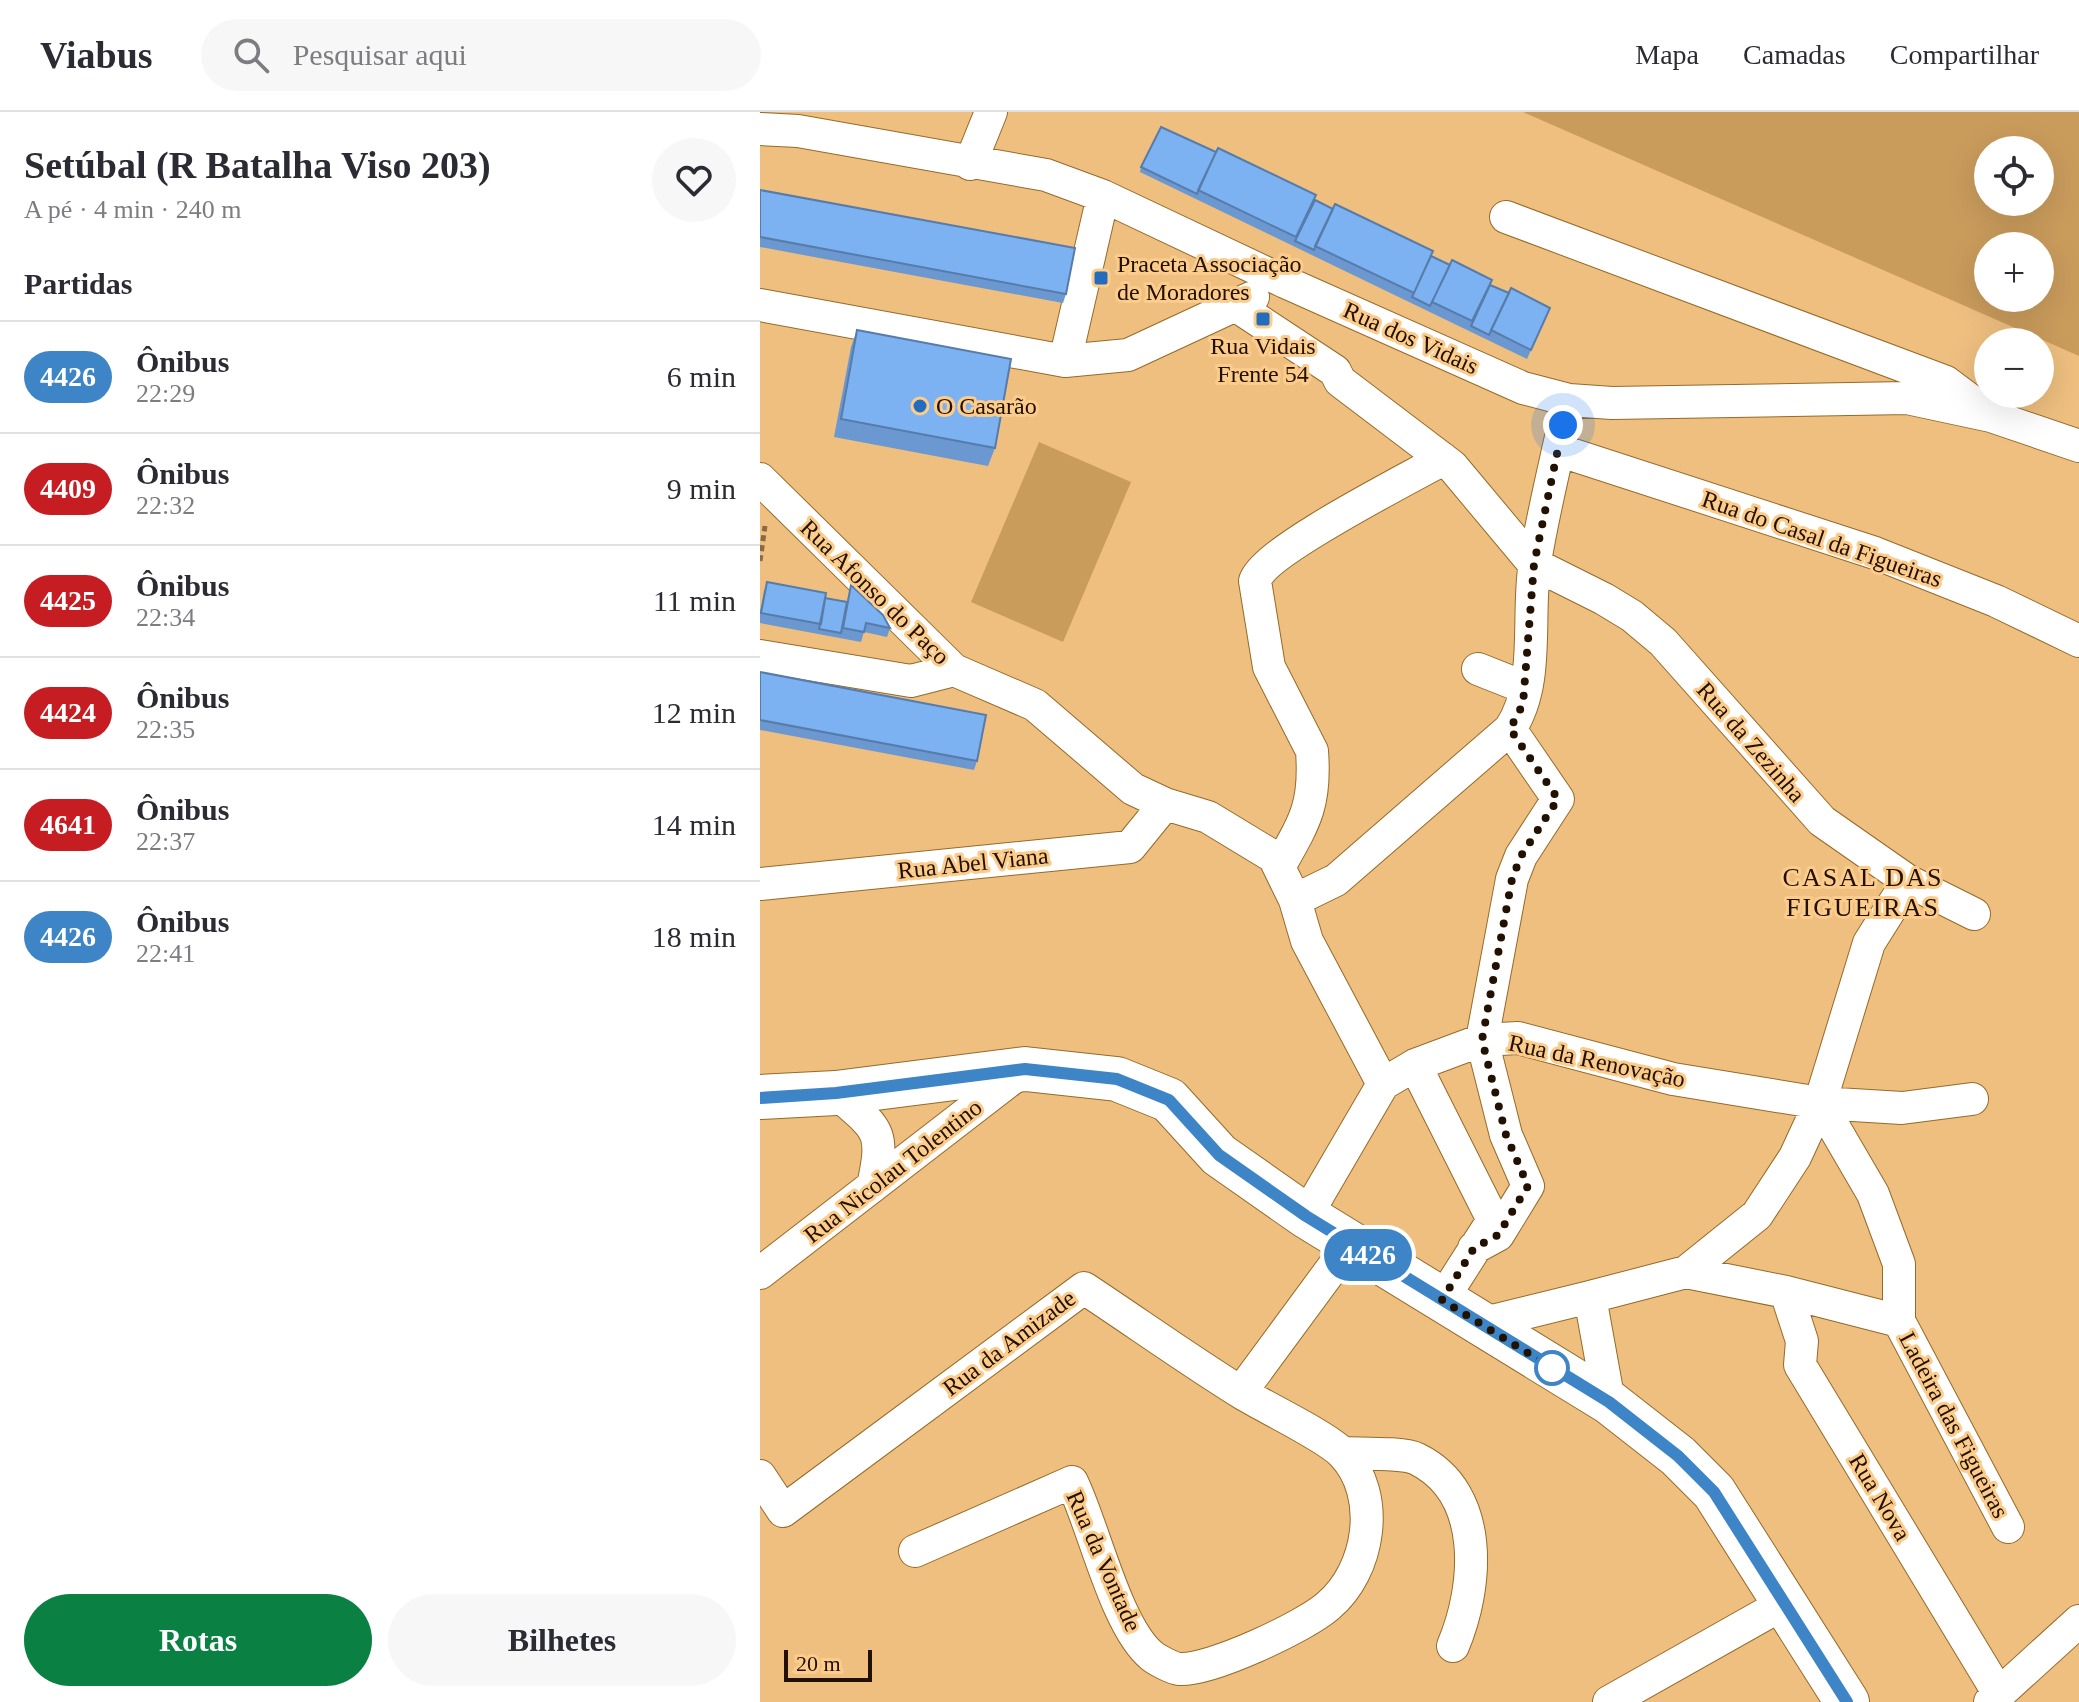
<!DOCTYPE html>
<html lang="pt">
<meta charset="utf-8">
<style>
:root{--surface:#fff;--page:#f7f7f7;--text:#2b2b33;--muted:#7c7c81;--line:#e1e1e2;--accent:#0b8043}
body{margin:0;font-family:Georgia,serif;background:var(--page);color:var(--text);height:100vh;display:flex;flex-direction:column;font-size:30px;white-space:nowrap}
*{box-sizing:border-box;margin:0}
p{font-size:26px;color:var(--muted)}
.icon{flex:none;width:44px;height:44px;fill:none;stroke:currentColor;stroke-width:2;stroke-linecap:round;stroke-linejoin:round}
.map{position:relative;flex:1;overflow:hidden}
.details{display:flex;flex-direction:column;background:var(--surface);width:760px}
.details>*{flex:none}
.badge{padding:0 16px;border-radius:26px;font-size:28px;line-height:52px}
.controls{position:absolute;left:1214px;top:24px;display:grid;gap:16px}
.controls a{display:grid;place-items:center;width:80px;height:80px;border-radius:50%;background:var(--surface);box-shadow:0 8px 32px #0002;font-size:40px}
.scale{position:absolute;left:24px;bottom:20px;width:88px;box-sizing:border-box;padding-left:8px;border:4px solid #210;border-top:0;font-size:22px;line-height:28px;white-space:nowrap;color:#210;-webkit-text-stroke:6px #fccc8c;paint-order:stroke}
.you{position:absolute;width:40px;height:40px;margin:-20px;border:6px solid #fff;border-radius:50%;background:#1a73e8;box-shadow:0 0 0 12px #1a73e833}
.map>.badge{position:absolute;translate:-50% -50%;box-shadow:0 0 0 4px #fff}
h2{padding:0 24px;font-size:30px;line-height:72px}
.round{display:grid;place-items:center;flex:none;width:84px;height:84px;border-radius:42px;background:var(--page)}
.head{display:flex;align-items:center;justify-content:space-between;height:136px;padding:0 24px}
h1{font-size:38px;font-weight:700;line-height:60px}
.button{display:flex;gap:16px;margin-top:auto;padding:16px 24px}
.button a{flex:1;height:92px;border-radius:48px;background:var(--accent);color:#fff;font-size:32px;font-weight:700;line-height:92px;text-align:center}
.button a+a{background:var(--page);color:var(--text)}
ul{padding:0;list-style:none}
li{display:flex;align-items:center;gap:24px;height:112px;padding:0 24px;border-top:2px solid var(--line)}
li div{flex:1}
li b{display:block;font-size:30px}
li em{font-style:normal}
li .badge{min-width:88px;font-weight:700;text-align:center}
header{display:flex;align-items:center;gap:48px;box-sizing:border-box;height:112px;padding:0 40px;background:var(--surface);border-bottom:2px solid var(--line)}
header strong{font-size:38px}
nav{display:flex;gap:44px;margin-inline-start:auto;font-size:28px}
.search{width:560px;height:72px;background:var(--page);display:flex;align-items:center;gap:20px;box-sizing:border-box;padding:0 28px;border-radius:44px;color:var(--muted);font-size:30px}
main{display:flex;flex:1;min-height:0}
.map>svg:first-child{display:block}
.green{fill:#ca9c5c;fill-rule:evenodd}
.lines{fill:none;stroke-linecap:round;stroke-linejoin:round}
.street-casing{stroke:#966a29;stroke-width:34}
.secondary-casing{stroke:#966a29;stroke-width:46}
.path{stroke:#8a6a41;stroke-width:5;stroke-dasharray:6 4;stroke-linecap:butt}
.street{stroke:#fff;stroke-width:32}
.secondary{stroke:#fff;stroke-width:44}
.wall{fill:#6b98d0}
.building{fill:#7cb1f2;stroke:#577ca9;stroke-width:2}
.line-casing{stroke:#fff;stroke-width:18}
.line{stroke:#3d85c6;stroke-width:12}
.walk{stroke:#210;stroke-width:8;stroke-dasharray:0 14.4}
.poi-dot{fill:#246cbc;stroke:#fccc8c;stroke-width:3}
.stop-dot{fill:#fff;stroke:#3d85c6;stroke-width:4}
.labels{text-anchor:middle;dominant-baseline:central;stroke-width:6;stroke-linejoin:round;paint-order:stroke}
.poi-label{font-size:24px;fill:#210;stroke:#fccc8c;text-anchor:start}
.street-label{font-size:24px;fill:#210;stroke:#fccc8c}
.neighbourhood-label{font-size:26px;letter-spacing:2px;fill:#210;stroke:#fccc8c}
</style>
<header>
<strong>Viabus</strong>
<div class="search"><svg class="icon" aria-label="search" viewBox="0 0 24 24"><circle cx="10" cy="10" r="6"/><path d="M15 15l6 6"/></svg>Pesquisar aqui</div>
<nav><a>Mapa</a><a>Camadas</a><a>Compartilhar</a></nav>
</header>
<main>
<section class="details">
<div class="head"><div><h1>Setúbal (R Batalha Viso 203)</h1><p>A pé · 4 min · 240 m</p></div><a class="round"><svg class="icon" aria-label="heart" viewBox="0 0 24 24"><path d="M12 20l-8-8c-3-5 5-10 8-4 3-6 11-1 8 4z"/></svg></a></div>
<h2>Partidas</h2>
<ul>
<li><span class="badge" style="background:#3d85c6;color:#fff">4426</span><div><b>Ônibus</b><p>22:29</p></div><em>6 min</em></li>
<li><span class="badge" style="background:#c61d23;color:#fff">4409</span><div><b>Ônibus</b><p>22:32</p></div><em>9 min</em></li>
<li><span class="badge" style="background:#c61d23;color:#fff">4425</span><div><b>Ônibus</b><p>22:34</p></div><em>11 min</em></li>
<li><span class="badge" style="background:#c61d23;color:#fff">4424</span><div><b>Ônibus</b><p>22:35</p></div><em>12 min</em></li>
<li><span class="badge" style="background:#c61d23;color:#fff">4641</span><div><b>Ônibus</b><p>22:37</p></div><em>14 min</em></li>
<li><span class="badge" style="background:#3d85c6;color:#fff">4426</span><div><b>Ônibus</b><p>22:41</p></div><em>18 min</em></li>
</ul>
<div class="button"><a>Rotas</a><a>Bilhetes</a></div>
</section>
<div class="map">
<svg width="1319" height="1590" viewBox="0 0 1319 1590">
<rect width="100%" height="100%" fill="#eebf7f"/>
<!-- green -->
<path class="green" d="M763,0H1319V244ZM1228,38H1280V90H1228ZM1228,134H1280V186H1228Z
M279,330L371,370L303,530L211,490Z"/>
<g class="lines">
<!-- street casing -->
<g class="street-casing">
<path id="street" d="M0,17L38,19L286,63L343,84L525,170L763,276L809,288L852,291L1147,286L1231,304L1319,334
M210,52L231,0
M746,105L1186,270L1222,297
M0,193L305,249L368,243L493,185
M475,193L575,259L580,269L692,354L774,452L844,487L872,504L903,530L1062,709L1148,769L1214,802
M305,249L343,84
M798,338L1115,441L1236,489L1319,529
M0,367L194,558L275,593L373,677L405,692L448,705L514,745L535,788L547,829L623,972
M0,544L151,569L194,558
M718,557L766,576
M519,755C545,709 556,693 552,639L509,555L495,469C504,439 648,367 683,347
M0,772L370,735L405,692
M535,788L576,768L750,617C781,571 766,503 775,450C784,395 798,342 809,288
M655,953L733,1108L682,1188
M76,981C119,1018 125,1018 113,1074
M1060,991L1113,1082L1139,1152V1209L1248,1415
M546,1104L623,972L655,953L722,928L758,926L913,967L1060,991L1142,996L1212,987
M714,1136L738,1123L768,1074L746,1023L722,928L752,767L761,744L798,687L750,617
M926,1160L997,1103L1035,1045L1060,991L1109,831L1148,769
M0,1161L263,958
M1026,1180L1042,1229L1040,1253L1239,1582
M830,1185L926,1160L1026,1180L1139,1209
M720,1212L830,1185L849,1290
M481,1280L590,1132
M583,1341C600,1342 643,1340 657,1347C726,1381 718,1475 693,1534
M0,1364L23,1399L324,1176C377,1211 430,1249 485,1283C507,1296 569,1326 583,1342C622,1383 610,1459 568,1494C544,1515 450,1559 419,1557C412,1556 397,1548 392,1544C356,1515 334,1415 312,1370L155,1439
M849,1590L1023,1492
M1230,1590L1319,1509"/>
</g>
<!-- secondary casing -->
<g class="secondary-casing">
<path id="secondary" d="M0,985L76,981L265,957L357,967L409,988L459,1043L546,1104L849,1290L918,1344L954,1380L1087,1590"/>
</g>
<!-- path -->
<path class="path" d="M0,449L5,414"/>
<!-- street -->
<use href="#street" class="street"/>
<!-- secondary -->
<use href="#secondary" class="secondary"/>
</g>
<!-- wall -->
<path class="wall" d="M381,55L555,88L730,173L790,196L767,247L380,60Z
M0,78L306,182L303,191L0,135Z
M97,218L235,336L228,354L74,325L91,235Z
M7,470L65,486L87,489L91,473L130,516L127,525L104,520L101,530L0,511V499L4,479Z
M0,560L217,649L214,658L0,618Z"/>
<!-- building -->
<path class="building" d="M401,15L456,40L437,82L381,55Z
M458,36L556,83L536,125L438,78Z
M0,78L315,136L306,182L0,125Z
M555,88L573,97L554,138L535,129Z
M575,92L673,139L654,181L555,134Z
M671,144L690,153L670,194L652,185Z
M692,148L732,168L712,209L672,190Z
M730,173L749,181L729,223L711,214Z
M751,176L790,196L771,238L731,218Z
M97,218L251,247L235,336L81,307Z
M7,470L66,481L61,512L1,501Z
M91,473L123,503L130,516L106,511L104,520L83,516Z
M65,486L87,490L81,521L59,517Z
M0,560L226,603L217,649L0,608Z"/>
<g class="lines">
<!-- line casing -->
<g class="line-casing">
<path id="line" d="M0,986L76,981L265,957L357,967L409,988L459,1043L546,1104L849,1290L918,1344L954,1380L1087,1590"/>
</g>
<!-- line -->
<use href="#line" class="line"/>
<!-- walk -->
<path class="walk" d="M792,1256L682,1188L714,1136L738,1123L768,1074L746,1023L722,928L752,767L761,744L798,687L750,617L763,592L774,452L803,313"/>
</g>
<!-- markers -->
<g class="poi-dot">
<rect x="333" y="158" width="16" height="16" rx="4"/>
<rect x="495" y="199" width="16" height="16" rx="4"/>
<circle cx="160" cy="294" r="8"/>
</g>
<circle class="stop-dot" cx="792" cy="1256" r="16"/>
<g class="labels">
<!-- poi labels -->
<g class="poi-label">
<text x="357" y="152">Praceta Associação<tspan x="357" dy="28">de Moradores</tspan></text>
<text x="503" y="234" text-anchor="middle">Rua Vidais<tspan x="503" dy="28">Frente 54</tspan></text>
<text x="176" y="294">O Casarão</text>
</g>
<!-- street labels -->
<g class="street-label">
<text transform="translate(651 226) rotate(24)">Rua dos Vidais</text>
<text transform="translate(1062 427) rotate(19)">Rua do Casal da Figueiras</text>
<text transform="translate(115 480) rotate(44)">Rua Afonso do Paço</text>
<text transform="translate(991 630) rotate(49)">Rua da Zezinha</text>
<text transform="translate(213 751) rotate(-6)">Rua Abel Viana</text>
<text transform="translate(837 949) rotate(12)">Rua da Renovação</text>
<text transform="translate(133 1059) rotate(-38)">Rua Nicolau Tolentino</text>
<text transform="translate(249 1231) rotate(-37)">Rua da Amizade</text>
<text transform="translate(1194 1313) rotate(62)">Ladeira das Figueiras</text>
<text transform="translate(1120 1385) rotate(59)">Rua Nova</text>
<text transform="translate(344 1449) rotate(66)">Rua da Vontade</text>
</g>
<!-- neighbourhood labels -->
<g class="neighbourhood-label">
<text x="1103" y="765">CASAL DAS<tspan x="1103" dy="30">FIGUEIRAS</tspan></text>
</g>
</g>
</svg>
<div class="controls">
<a><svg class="icon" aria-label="locate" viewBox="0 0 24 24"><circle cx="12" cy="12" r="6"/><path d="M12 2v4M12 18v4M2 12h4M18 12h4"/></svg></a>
<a>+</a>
<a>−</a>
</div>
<div class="scale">20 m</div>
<div class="you" style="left:803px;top:313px"></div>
<b class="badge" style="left:608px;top:1143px;background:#3d85c6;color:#fff">4426</b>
</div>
</main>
